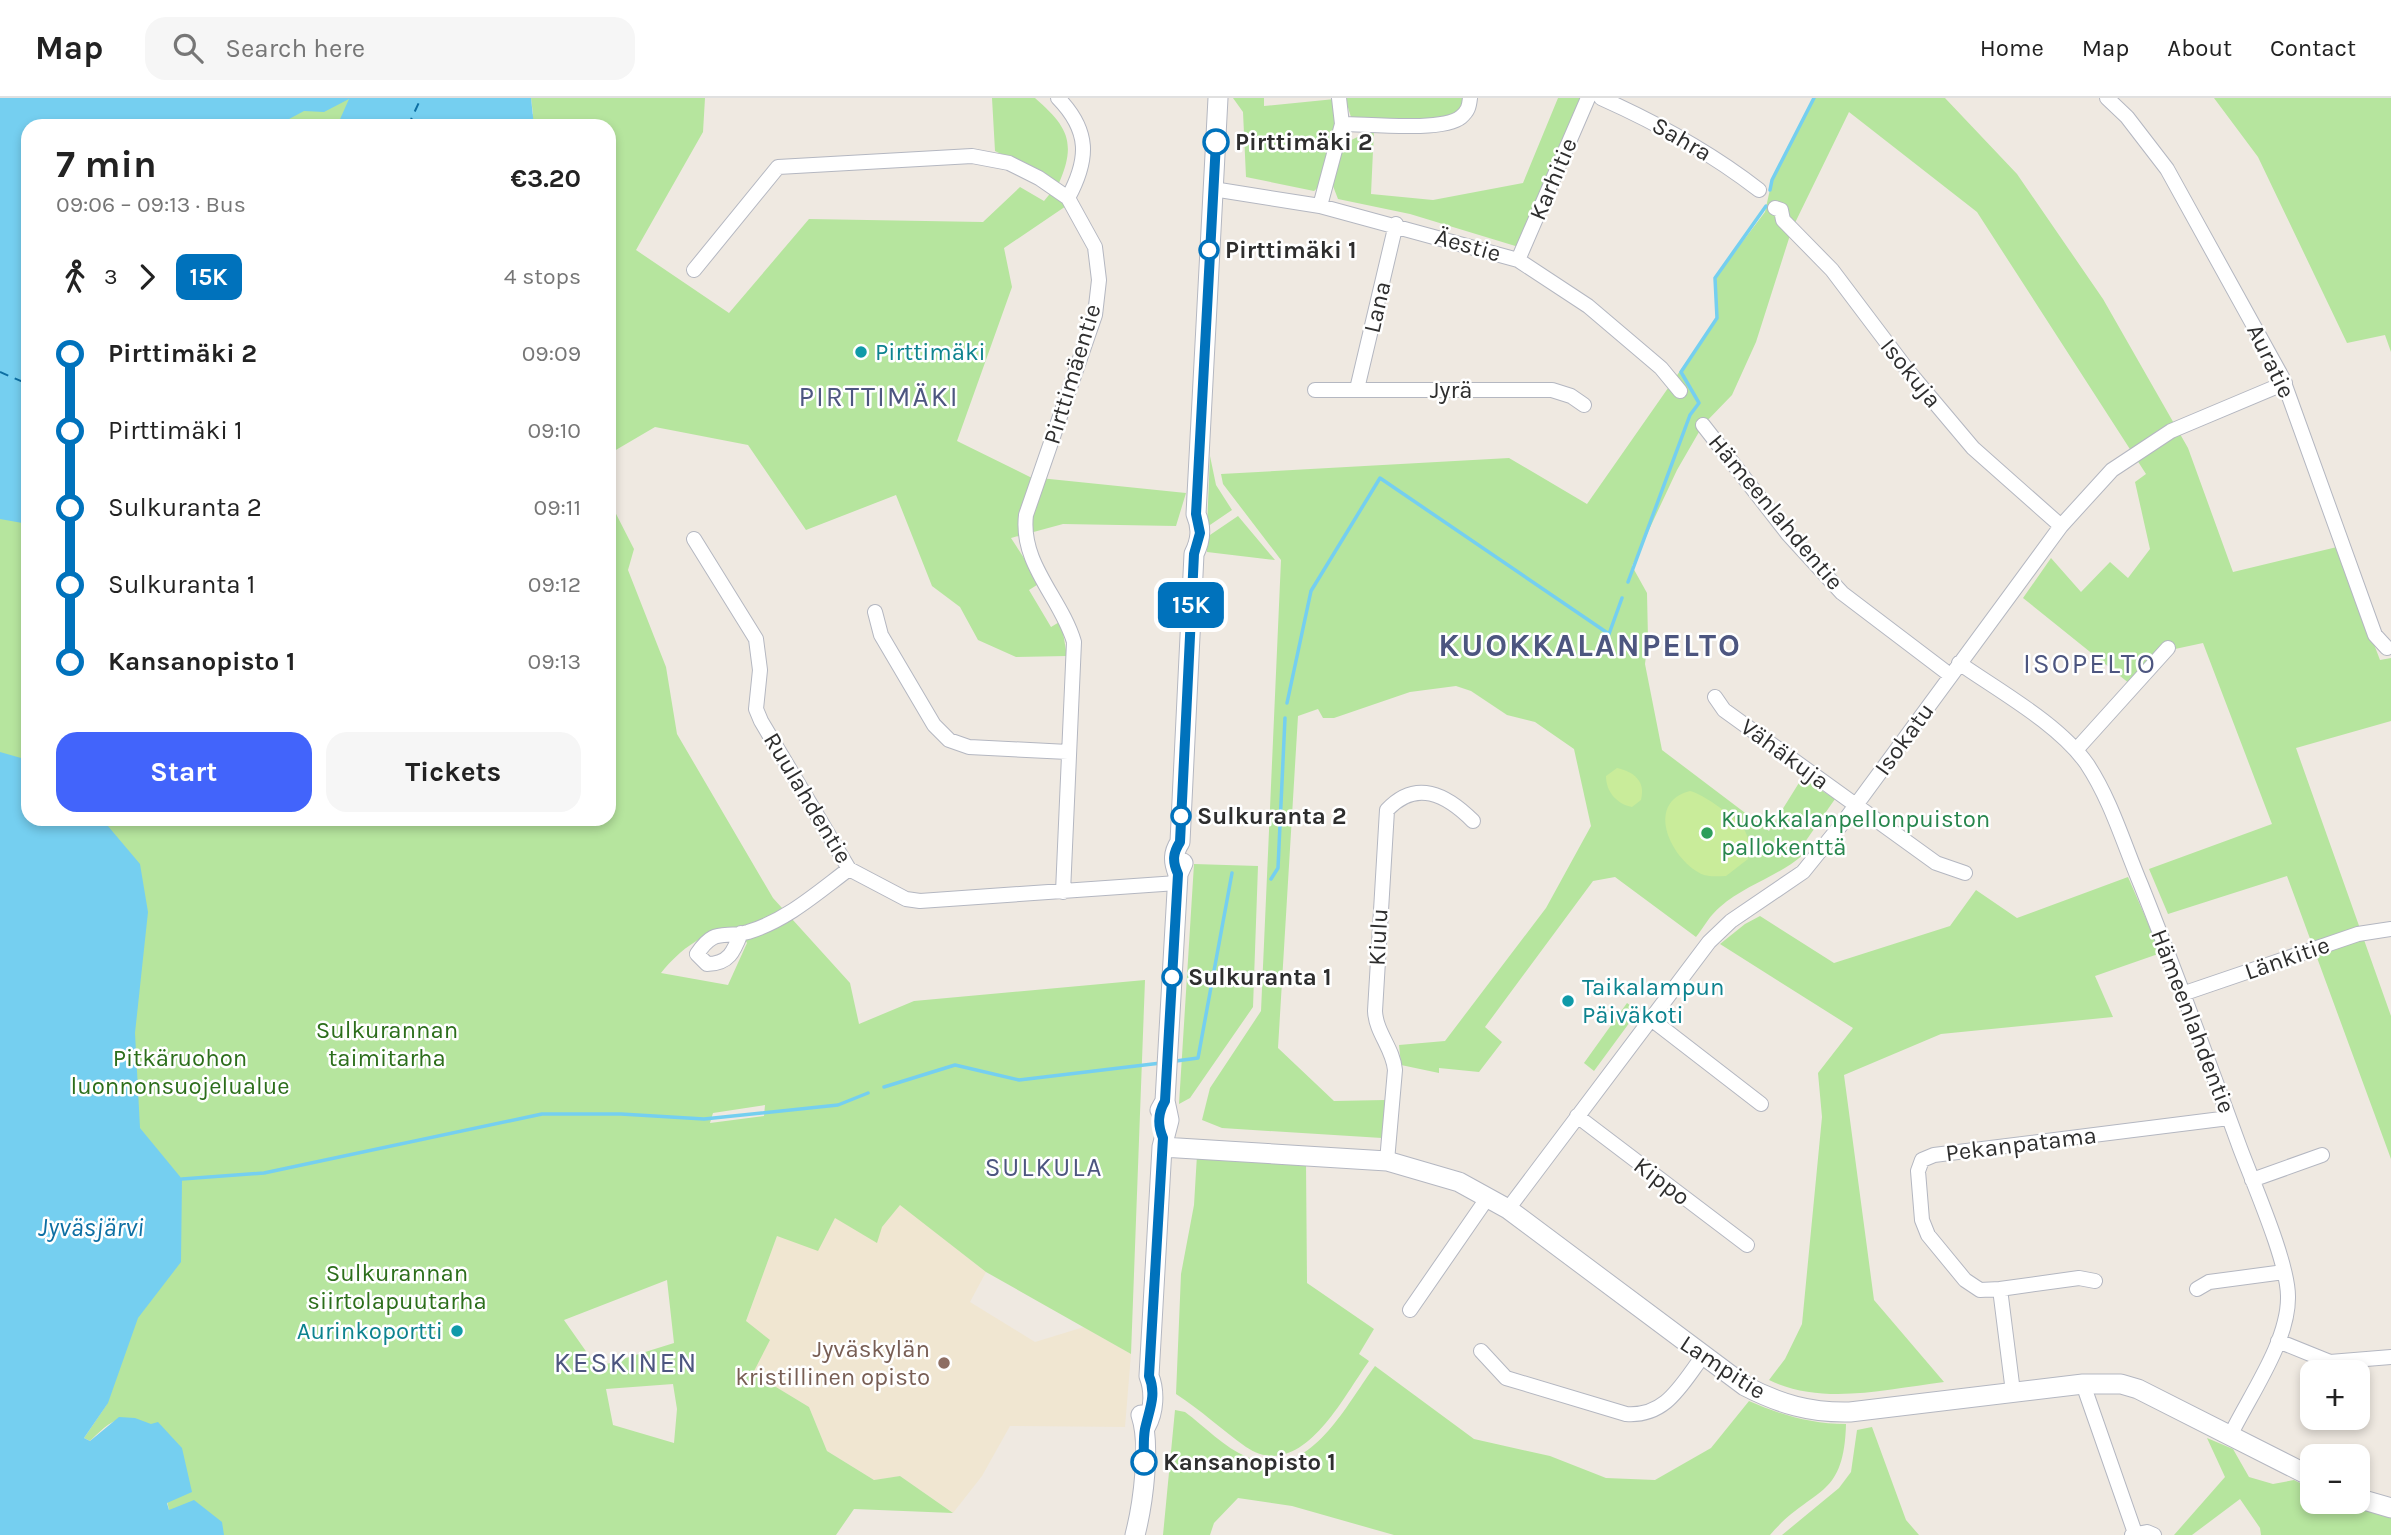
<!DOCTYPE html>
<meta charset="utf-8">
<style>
:root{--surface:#fff;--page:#f6f6f6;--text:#222;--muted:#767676;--line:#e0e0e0;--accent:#4264fb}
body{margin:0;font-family:Karla,sans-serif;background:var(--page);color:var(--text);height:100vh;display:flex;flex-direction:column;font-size:26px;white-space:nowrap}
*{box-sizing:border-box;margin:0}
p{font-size:23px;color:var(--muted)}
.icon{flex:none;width:38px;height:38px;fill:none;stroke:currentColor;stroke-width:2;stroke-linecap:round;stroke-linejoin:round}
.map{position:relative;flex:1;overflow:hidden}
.panel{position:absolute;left:21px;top:21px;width:595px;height:707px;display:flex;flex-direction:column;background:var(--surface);border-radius:21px;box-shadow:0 4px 10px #0003}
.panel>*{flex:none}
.badge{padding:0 14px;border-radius:10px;font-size:24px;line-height:46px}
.fabs{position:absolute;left:2300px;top:1262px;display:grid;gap:14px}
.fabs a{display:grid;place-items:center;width:70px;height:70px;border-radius:14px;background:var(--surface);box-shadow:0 4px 10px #0003;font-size:35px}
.map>.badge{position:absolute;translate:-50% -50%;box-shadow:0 0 0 4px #fff}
.legs{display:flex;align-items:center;gap:10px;height:77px;padding:0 35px;font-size:23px}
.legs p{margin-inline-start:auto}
.headline{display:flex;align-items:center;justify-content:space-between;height:119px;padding:0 35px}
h1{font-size:38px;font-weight:700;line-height:52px}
.action{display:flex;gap:14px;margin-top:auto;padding:14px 35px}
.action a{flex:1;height:80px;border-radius:21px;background:var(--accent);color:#fff;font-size:28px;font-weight:700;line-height:80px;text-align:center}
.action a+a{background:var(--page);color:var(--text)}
ul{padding:0 35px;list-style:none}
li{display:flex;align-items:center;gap:24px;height:77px;font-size:26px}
li i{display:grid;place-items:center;width:10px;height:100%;margin:0 9px;background:currentColor}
li i::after{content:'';width:18px;height:18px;margin:-9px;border:5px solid;border-radius:50%;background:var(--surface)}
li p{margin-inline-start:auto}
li:first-child i{background:linear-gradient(#0000 50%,currentColor 0)}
li:last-child i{background:linear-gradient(currentColor 50%,#0000 0)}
header{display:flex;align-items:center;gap:42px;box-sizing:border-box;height:98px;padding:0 35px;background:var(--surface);border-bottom:2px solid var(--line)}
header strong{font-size:33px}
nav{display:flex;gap:38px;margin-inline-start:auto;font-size:24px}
.search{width:490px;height:63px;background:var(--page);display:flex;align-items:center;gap:18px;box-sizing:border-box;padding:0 24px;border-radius:21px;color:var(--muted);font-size:26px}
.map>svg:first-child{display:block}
.education{fill:#f0e6d1}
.green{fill:#b6e59e;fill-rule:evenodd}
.pitch{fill:#c9ec9a}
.water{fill:#75cff0}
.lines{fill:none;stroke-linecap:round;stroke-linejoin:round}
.stream{stroke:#75cff0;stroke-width:3.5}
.ferry{stroke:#0d6fa3;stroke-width:2;stroke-dasharray:9 7;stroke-linecap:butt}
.street-casing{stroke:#b4b7c1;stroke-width:16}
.secondary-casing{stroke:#b4b7c1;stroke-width:21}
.street{stroke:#fff;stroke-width:14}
.secondary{stroke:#fff;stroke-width:19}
.line-1-casing{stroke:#fff;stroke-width:16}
.line-1{stroke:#0072bc;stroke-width:10}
.stop-1-dot{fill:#fff;stroke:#0072bc;stroke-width:3.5}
.culture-dot{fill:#0f9aa8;stroke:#fff;stroke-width:2.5}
.leisure-dot{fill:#2e9e5b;stroke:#fff;stroke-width:2.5}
.education-dot{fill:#8d6e63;stroke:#fff;stroke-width:2.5}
.labels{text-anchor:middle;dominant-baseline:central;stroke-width:5;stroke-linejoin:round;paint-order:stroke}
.street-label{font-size:24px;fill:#2e2e2e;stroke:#fff}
.stop-label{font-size:24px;font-weight:bold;fill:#2e2e2e;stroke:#fff;text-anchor:start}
.culture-label{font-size:24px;fill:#0d838f;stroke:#fff;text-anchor:start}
.leisure-label{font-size:24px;fill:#27864d;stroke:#fff;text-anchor:start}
.park-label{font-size:24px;fill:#2c6e1b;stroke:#fff}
.education-label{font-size:24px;fill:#785e54;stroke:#fff;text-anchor:end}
.neighbourhood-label{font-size:26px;letter-spacing:2px;fill:#4d5680;stroke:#fff}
.water-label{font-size:26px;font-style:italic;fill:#0d6fa3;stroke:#fff}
.quarter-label{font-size:28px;letter-spacing:2px;fill:#4d5680;stroke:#fff}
.district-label{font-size:32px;font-weight:bold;letter-spacing:2px;fill:#4d5680;stroke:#fff}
</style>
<header>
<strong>Map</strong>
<div class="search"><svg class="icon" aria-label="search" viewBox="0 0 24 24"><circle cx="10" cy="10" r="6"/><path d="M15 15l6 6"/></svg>Search here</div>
<nav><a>Home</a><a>Map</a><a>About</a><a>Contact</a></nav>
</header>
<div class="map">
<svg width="2391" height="1437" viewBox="0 0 2391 1437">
<rect width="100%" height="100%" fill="#efe9e1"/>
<!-- education -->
<path class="education" d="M900,1106L986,1174L970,1204L1035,1244L1084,1229L1131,1256L1125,1329L1010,1328L982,1378L953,1415L900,1378L874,1382L827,1353L809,1309L753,1275L746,1223L777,1138L835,1120L882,1129Z"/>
<!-- green -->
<path class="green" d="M235,0H387L367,28H176Z
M531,0H705L703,34L636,152L729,215L809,121L983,124L1020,89L1044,103L1053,92L1069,106L1004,150L1012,189L957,343L1030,379L1186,395L1176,428L1063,426L1011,440L1040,485L1029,492L1051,529L1061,523L1067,558L1016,559L978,542L960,509L932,488L896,397L806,432L748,347L655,329L609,356L615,383L612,408L634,451L628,472L666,569L677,636L773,800L850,885L859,926L914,903L1145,882L1131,1256L986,1174L900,1107L882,1129L877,1145L835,1120L818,1153L777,1138L746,1223L770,1242L753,1275L809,1309L827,1353L874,1382L900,1378L953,1415L854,1411L836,1437H122L169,1412L151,1327C121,1314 111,1322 90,1343L84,1340L107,1306L0,1018V363H28V721H609V28H511L533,16ZM737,829L747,845L728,887L661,875C679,852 707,831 737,829ZM765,1007L764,1018L710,1025L713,1015ZM667,1182L674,1245L597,1269L564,1222ZM673,1286L677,1311L674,1345L613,1327L606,1291Z
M992,0H1035C1067,28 1077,44 1059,85L995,53Z
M1233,0H1264V8L1335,1L1337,14L1321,87L1314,93L1246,79L1243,14Z
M1345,0H1465C1465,33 1382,22 1359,22L1351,19Z
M1558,0H1587L1522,150L1410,116L1338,101L1333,88L1343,46L1374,31L1371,96L1433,102L1523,85Z
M1814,0H1945L2017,76L2103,201L2188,350L2233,474L2337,449L2380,562L2391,560V623L2296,650L2391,918V1061L2287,778L2168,816L2149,771L2272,726L2203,545L2175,551L2166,543L2130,586L2023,500L2051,460L2081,494L2110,464L2128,480L2150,451L2135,384L2146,376L1977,114L1849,14L1792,131L1756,244L1732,297L1703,327L1677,372L1632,468L1647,495L1648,541L1645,566L1662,652L1769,733L1802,680L1835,701L1798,754L1803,757C1777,779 1745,787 1720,809C1710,817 1704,829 1696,839L1615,779L1593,783L1485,929L1502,944L1479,974L1439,970V975L1401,967L1399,947L1445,943L1546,810L1591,728L1574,651L1535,624L1507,617L1471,593L1456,588L1410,594L1334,620H1323L1318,611L1298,618L1278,950L1334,1003L1385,1002L1382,1040L1222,1030L1202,1022L1210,990L1261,913L1281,462L1223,386L1221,376L1509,360L1587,406L1717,220L1715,180L1765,114L1772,82Z
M2214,0H2391V254L2385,237L2347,245L2258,59Z
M1210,358L1216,387L1232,412L1207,429Z
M1238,418L1275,462L1207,454V439Z
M1194,766L1258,768L1253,909L1190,1000L1179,1006Z
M2128,779L2161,855L2095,878L2113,919L1941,936L1844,977L1874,1202L1944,1284C1887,1291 1823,1308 1769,1282L1785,1261L1802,1226L1822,1019L1818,975L1853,930L1720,846L1745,826L1760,818L1834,865L1950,828L1976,792L2017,820Z
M1627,905L1638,913L1594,973L1584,965Z
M1197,1057L1306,1064L1307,1185L1374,1231L1359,1256L1369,1263C1343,1299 1301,1386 1246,1349C1222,1332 1201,1312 1176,1296L1181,1176L1194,1107Z
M1375,1268L1474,1341L1550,1358L1606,1380L1655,1382L1711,1350L1749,1303C1781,1317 1811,1326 1846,1326C1844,1403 1812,1388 1770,1437H1394L1292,1408L1238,1400L1214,1425L1210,1437H1163L1175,1312L1185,1314C1204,1328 1225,1350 1247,1359C1308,1387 1345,1308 1375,1268Z
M1872,1329L1906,1422L1919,1437H1782L1839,1390L1851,1374L1857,1332Z
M2207,1340L2233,1351L2249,1379L2273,1386L2294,1382L2312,1391V1404H2338L2391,1420V1437H2261L2260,1430L2240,1401L2192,1437H2174L2225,1379Z"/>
<!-- pitch -->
<path class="pitch" d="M1617,670C1634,674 1646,683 1641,702L1632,709C1617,706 1606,694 1606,678Z
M1690,693C1703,696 1739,721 1745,733C1750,742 1748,751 1748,761L1726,778C1719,778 1711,779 1704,777C1672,764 1643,705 1690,693Z"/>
<!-- water -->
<path class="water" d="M0,0H531L534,28H337L349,1L324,14L304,13L276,28H28V426L0,421Z
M0,654L28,662V721H102L140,766L148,814L135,935L140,1030L182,1081L181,1164L138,1220L108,1305L84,1340L90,1343L119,1319L135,1320L151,1326L158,1324L182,1350L192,1394L167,1405L169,1412L194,1402L222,1424L224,1437H0Z"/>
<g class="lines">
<!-- stream -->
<path class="stream" d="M1770,92L1772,82L1814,0
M1628,484L1690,317L1699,305L1681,274L1717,220L1715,180L1766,108
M1287,605L1311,493L1380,380L1609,536L1622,500
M1271,781L1278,770L1285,620
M1176,963L1198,960L1232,775
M884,989L955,967L1019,982L1161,965
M182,1081L264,1075L542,1016H621L704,1021L838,1007L868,995"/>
<!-- ferry -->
<path class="ferry" d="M408,28L421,0
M0,274L28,286"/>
<!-- street casing -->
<g class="street-casing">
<path id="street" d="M1058,0C1090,33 1089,61 1068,100
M1601,0C1657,25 1710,54 1759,92
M2107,0L2127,19L2167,71L2282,279L2375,537L2387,550
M1342,26C1368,26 1443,34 1461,19C1468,13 1469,9 1470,0
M1213,91L1320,108L1518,162L1588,208L1661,270L1680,293
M1320,108L1342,26L1339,0
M1775,110L1781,112L1783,122L1832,172L1909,274L1973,350L2061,428
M1518,162L1588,0
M694,172L778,69L972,58L1009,65L1039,80L1068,100L1095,149L1099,182L1095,217L1026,417C1020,466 1061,500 1074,544L1063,794
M1357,291L1396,126
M1315,292H1552L1571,298L1584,307
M1703,327L1788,436L1842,495L1950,577
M694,441L756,541L760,572L756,611L761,623L849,771L906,801L920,803L1177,785
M875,514L881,537L934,627L949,642L969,649L1068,654
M1959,565C1999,593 2059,626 2087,666C2111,702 2124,747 2141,787C2176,874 2208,962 2240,1050C2253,1085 2289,1166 2288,1200C2288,1244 2250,1297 2231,1336
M1715,599L1724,612L1936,765L1965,775
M2076,652L2168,550
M741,835C734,853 729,866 707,866L697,856C715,829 722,841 748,834C787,822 817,795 849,771
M2185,895L2358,836L2391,831
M1651,921L1761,1006
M1577,1018L1747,1147
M1387,1063L1395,972C1393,950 1376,935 1375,913L1387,712C1416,681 1446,696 1473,723
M2252,1082L2322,1057
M1508,1111L1709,844L1731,823L1803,774L1845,722L2061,428L2112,372L2171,333L2285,285
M2000,1191L2079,1180L2095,1183
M2197,1191L2209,1184L2284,1174
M1410,1212L1488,1099
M2278,1243L2330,1264L2391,1259
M1481,1253L1506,1280L1626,1316C1666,1319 1681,1287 1703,1258
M2083,1286L2135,1435
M2013,1294L2000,1191L1980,1192L1965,1182L1928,1137L1922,1122L1918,1073L1922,1062L1934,1057L2229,1020
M2132,1437L2147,1434L2154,1437"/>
</g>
<!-- secondary casing -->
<g class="secondary-casing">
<path id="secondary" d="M1178,776C1173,763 1173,755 1180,744L1194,456C1201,442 1202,430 1196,416L1218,0
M1160,1012L1165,1003L1178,776L1183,765
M1162,1049L1387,1063L1459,1084L1508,1111L1745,1288C1780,1306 1810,1315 1850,1314L2083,1286H2121L2138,1291L2312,1379
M1146,1328C1154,1314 1155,1293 1149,1278L1162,1049L1169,1022L1165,1003
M2357,1400L2391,1410
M1135,1437C1143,1406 1151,1347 1141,1317"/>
</g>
<!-- street -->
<use href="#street" class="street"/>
<!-- secondary -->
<use href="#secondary" class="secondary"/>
</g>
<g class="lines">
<!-- line-1 casing -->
<g class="line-1-casing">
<path id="line-1" d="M1144,1364C1144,1354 1143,1342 1145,1331C1149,1312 1157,1297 1149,1278L1163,1040C1157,1026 1158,1015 1165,1003L1178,776C1172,763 1173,755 1180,744L1194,456L1200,435L1196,416L1216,44"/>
</g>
<!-- line-1 -->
<use href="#line-1" class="line-1"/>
</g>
<!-- markers -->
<g class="stop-1-dot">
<circle cx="1216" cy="44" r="12"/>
<circle cx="1209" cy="152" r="9"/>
<circle cx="1181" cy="718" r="9"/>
<circle cx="1172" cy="879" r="9"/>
<circle cx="1144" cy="1364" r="12"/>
</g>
<g class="culture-dot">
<circle cx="861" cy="254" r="7"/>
<circle cx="1568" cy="903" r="7"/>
<circle cx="457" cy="1233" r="7"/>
</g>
<circle class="leisure-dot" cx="1707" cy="735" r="7"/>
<circle class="education-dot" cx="944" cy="1265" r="7"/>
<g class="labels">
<!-- street labels -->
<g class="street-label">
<text transform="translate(1682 41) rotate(30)">Sahra</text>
<text transform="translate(1553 81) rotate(-67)">Karhitie</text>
<text transform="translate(1468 147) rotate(16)">Äestie</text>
<text transform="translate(1377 209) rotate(-77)">Lana</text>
<text transform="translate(2271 263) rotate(64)">Auratie</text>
<text transform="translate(1911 275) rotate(51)">Isokuja</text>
<text transform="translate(1072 276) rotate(-73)">Pirttimäentie</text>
<text x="1451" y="292">Jyrä</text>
<text transform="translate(1776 414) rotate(50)">Hämeenlahdentie</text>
<text transform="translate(1904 641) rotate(-54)">Isokatu</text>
<text transform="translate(1785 656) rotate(36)">Vähäkuja</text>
<text transform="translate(808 700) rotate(59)">Ruulahdentie</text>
<text transform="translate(1378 839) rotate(-87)">Kiulu</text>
<text transform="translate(2287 860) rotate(-19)">Länkitie</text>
<text transform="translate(2193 923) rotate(69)">Hämeenlahdentie</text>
<text transform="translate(2021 1046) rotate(-7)">Pekanpatama</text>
<text transform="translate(1662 1083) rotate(37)">Kippo</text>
<text transform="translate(1723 1269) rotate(33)">Lampitie</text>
</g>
<!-- stop labels -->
<g class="stop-label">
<text x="1235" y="44">Pirttimäki 2</text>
<text x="1225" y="152">Pirttimäki 1</text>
<text x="1197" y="718">Sulkuranta 2</text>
<text x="1188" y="879">Sulkuranta 1</text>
<text x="1163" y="1364">Kansanopisto 1</text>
</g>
<!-- culture labels -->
<g class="culture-label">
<text x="875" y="254">Pirttimäki</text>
<text x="1582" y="889">Taikalampun<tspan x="1582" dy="28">Päiväkoti</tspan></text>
<text x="443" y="1233" text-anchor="end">Aurinkoportti</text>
</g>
<!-- leisure labels -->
<g class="leisure-label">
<text x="1721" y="721">Kuokkalanpellonpuiston<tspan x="1721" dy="28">pallokenttä</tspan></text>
</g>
<!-- park labels -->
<g class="park-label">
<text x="387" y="932">Sulkurannan<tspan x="387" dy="28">taimitarha</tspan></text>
<text x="180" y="960">Pitkäruohon<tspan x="180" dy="28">luonnonsuojelualue</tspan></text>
<text x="397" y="1175">Sulkurannan<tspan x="397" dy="28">siirtolapuutarha</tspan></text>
</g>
<!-- education labels -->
<g class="education-label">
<text x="930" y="1251">Jyväskylän<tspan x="930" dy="28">kristillinen opisto</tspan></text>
</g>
<!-- neighbourhood labels -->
<g class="neighbourhood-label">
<text x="1044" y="1069">SULKULA</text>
</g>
<!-- water labels -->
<g class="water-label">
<text x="91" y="1129">Jyväsjärvi</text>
</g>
<!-- quarter labels -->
<g class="quarter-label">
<text x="879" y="298">PIRTTIMÄKI</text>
<text x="2090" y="565">ISOPELTO</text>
<text x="626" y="1264">KESKINEN</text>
</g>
<!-- district labels -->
<g class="district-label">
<text x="1590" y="547">KUOKKALANPELTO</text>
</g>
</g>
</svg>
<div class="fabs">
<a>+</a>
<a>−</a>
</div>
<b class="badge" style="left:1191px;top:507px;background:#0072bc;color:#fff">15K</b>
<section class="panel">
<div class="headline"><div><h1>7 min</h1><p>09:06 – 09:13 · Bus</p></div><b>€3.20</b></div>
<div class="legs"><svg class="icon" aria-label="walk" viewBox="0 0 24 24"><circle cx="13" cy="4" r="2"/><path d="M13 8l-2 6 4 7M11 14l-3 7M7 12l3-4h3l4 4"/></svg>3<svg class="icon" aria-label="forward" viewBox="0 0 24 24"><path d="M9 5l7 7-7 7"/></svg><b class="badge" style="background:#0072bc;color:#fff">15K</b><p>4 stops</p></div>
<ul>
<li><i style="color:#0072bc"></i><b>Pirttimäki 2</b><p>09:09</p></li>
<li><i style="color:#0072bc"></i><span>Pirttimäki 1</span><p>09:10</p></li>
<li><i style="color:#0072bc"></i><span>Sulkuranta 2</span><p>09:11</p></li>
<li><i style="color:#0072bc"></i><span>Sulkuranta 1</span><p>09:12</p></li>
<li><i style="color:#0072bc"></i><b>Kansanopisto 1</b><p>09:13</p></li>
</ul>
<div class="action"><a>Start</a><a>Tickets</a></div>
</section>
</div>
